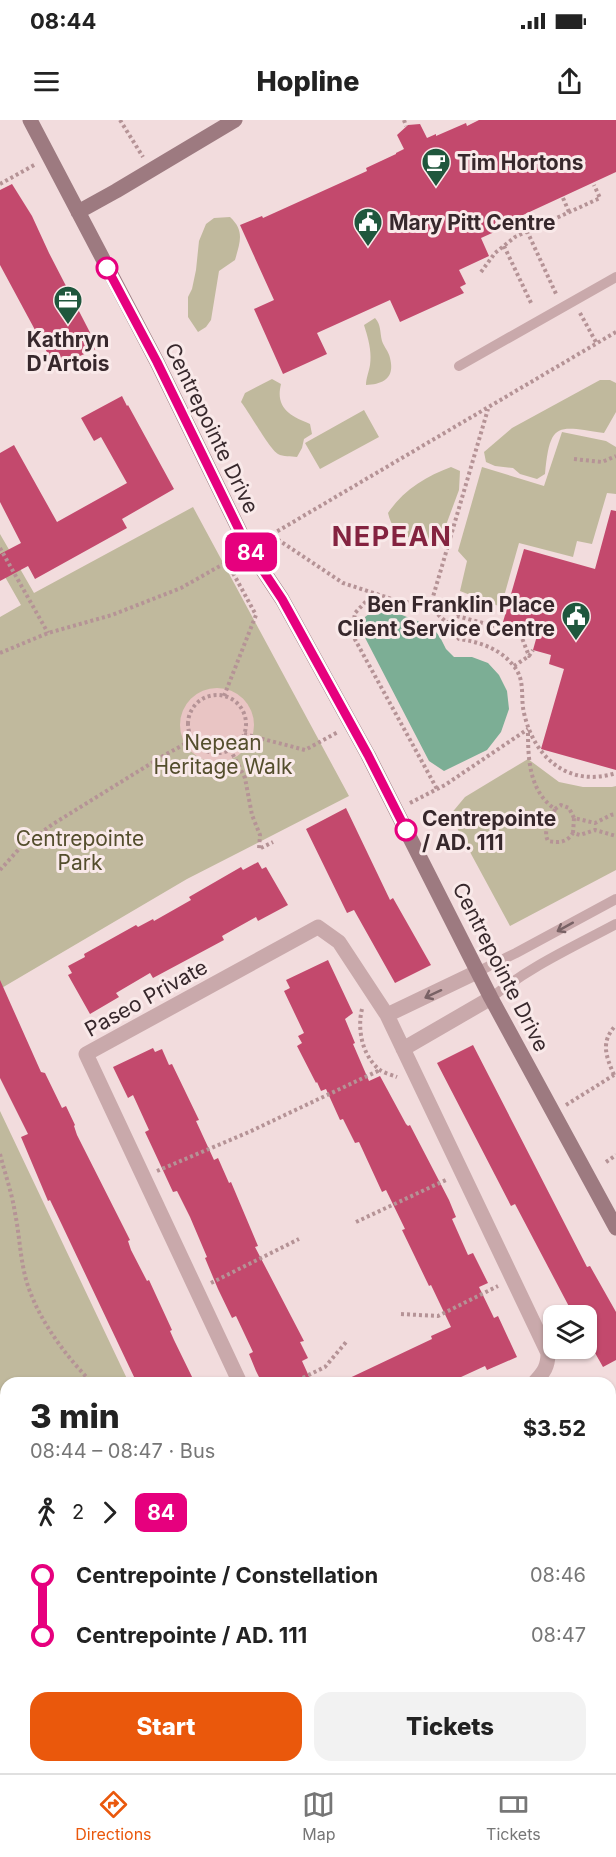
<!DOCTYPE html>
<meta charset="utf-8">
<style>
:root{--surface:#fff;--page:#f2f2f2;--text:#222;--muted:#767676;--line:#e0e0e0;--accent:#ea580c}
body{margin:0;font-family:Inter,sans-serif;background:var(--page);color:var(--text);height:100vh;display:flex;flex-direction:column;font-size:22px;white-space:nowrap}
*{box-sizing:border-box;margin:0}
p{font-size:20px;color:var(--muted)}
.icon{flex:none;width:33px;height:33px;fill:none;stroke:currentColor;stroke-width:2;stroke-linecap:round;stroke-linejoin:round}
.map{position:relative;flex:1;overflow:hidden}
.side{position:absolute;left:0px;top:1257px;width:616px;height:396px;display:flex;flex-direction:column;background:var(--surface);border-radius:18px 18px 0 0;box-shadow:0 2px 4px #0004}
.side>*{flex:none}
.badge{padding:0 12px;border-radius:9px;font-size:21px;line-height:39px}
.controls{position:absolute;left:543px;top:1185px;display:grid;gap:12px}
.controls a{display:grid;place-items:center;width:54px;height:54px;border-radius:12px;background:var(--surface);box-shadow:0 2px 4px #0004;font-size:30px}
.map>.badge{position:absolute;translate:-50% -50%;box-shadow:0 0 0 3px #fff}
.legs{display:flex;align-items:center;gap:9px;height:66px;padding:0 30px;font-size:20px}
.legs p{margin-inline-start:auto}
.summary{display:flex;align-items:center;justify-content:space-between;height:102px;padding:0 30px}
h1{font-size:33px;font-weight:800;line-height:45px}
.cta{display:flex;gap:12px;margin-top:auto;padding:12px 30px}
.cta a{flex:1;height:69px;border-radius:18px;background:var(--accent);color:#fff;font-size:24px;font-weight:800;line-height:69px;text-align:center}
.cta a+a{background:var(--page);color:var(--text)}
ul{padding:0 30px;list-style:none}
li{display:flex;align-items:center;gap:21px;height:60px;font-size:22px}
li i{display:grid;place-items:center;width:9px;height:100%;margin:0 8px;background:currentColor}
li i::after{content:'';width:15px;height:15px;margin:-8px;border:4px solid;border-radius:50%;background:var(--surface)}
li p{margin-inline-start:auto}
li:first-child i{background:linear-gradient(#0000 50%,currentColor 0)}
li:last-child i{background:linear-gradient(currentColor 50%,#0000 0)}
.status{display:flex;justify-content:space-between;align-items:center;height:42px;padding:0 30px;background:var(--surface);direction:ltr}
.status svg{height:16px;fill:currentColor}
header{display:flex;justify-content:space-between;align-items:center;height:78px;padding:0 30px;background:var(--surface);font-size:27px;font-weight:800}
.tabs{display:flex;justify-content:space-around;align-items:center;height:84px;border-top:2px solid var(--line);background:var(--surface);font-size:16px;color:var(--muted)}
.tabs a{display:grid;justify-items:center;gap:3px}
.tabs .current{color:var(--accent)}
.map>svg:first-child{display:block}
.green{fill:#c0b99d}
.plaza{fill:#e9c5c4}
.water{fill:#7cae95}
.building{fill:#c3496d}
.lines{fill:none;stroke-linecap:round;stroke-linejoin:round}
.path{stroke:#b59396;stroke-width:4;stroke-dasharray:3 3;stroke-linecap:butt}
.lane{stroke:#c9a9ab;stroke-width:10}
.street{stroke:#c9a9ab;stroke-width:15}
.secondary{stroke:#9d7a80;stroke-width:15}
.oneway{stroke:#796265}
.line-1-casing{stroke:#fff;stroke-width:14}
.line-1{stroke:#e6007e;stroke-width:9}
.stop-1-dot{fill:#fff;stroke:#e6007e;stroke-width:3}
.labels{text-anchor:middle;dominant-baseline:central;stroke-width:6;stroke-linejoin:round;paint-order:stroke}
.poi-label{font-size:21px;font-weight:bold;fill:#37282c;stroke:#f9e9e9;text-anchor:start}
.street-label{font-size:21px;fill:#37282c;stroke:#f9e9e9}
.park-label{font-size:21px;fill:#544e2d;stroke:#f9e9e9}
.stop-label{font-size:21px;font-weight:bold;fill:#37282c;stroke:#f9e9e9;text-anchor:start}
.district-label{font-size:27px;font-weight:bold;letter-spacing:1.5px;fill:#842340;stroke:#f9e9e9}
</style>
<div class="status"><b>08:44</b><svg viewBox="0 0 49 12"><path d="M0 12V9h3v3zM5 12V6h3v6zM10 12V3h3v9zM15 12V0h3v12zM26 1h20v11H26zM47 4h2v5h-2z"/></svg></div>
<header><svg class="icon" aria-label="menu" viewBox="0 0 24 24"><path d="M4 6h16M4 12h16M4 18h16"/></svg>Hopline<svg class="icon" aria-label="share" viewBox="0 0 24 24"><path d="M12 15V3M7 8l5-5 5 5M5 13v7h14v-7"/></svg></header>
<div class="map">
<svg width="616" height="1653" viewBox="0 0 616 1653">
<rect width="100%" height="100%" fill="#f2dcdd"/>
<!-- green -->
<path class="green" d="M230,97C245,111 240,122 235,140L219,151L211,200L206,207L198,212L188,197V177L192,169L196,150L199,121L206,104L214,98Z
M375,198C381,204 380,213 382,221C384,227 389,232 390,238C395,258 384,264 366,265C366,258 369,252 370,245C372,230 368,218 364,205Z
M272,259L281,264C275,288 290,296 310,304L312,314L304,319L302,328L297,337C291,336 283,337 278,334C270,330 249,292 241,282L245,273Z
M600,260H610L616,263V292L604,313C557,306 550,301 545,354L537,359L520,354L513,348L495,346L486,342L484,332L512,308Z
M364,290L379,317L320,349L305,323Z
M562,312L606,321L616,327V374L607,373L592,424L577,421L573,437L519,423L501,487L460,471L467,441L458,431L482,347L544,366Z
M451,347L460,351L459,370L439,424C416,419 394,420 388,393C403,370 427,356 451,347Z
M193,387L349,676L187,759L0,869V497L21,485L0,448V414L34,473Z
M528,639L559,662L583,667H612L616,666V750L510,806L450,695L465,677Z
M0,991L129,1263H6V1548L0,1550Z"/>
<!-- plaza -->
<path class="plaza" d="M180 605a37 37 0 1 1 74 0a37 37 0 1 1-74 0Z"/>
<!-- water -->
<path class="water" d="M373,491H392L432,507L440,517L446,529L454,537H472L488,543L499,555L507,571L509,589L501,612L487,630L444,651L429,641L360,508L365,497Z"/>
<!-- building -->
<path class="building" d="M479,0H616V52L510,101L512,104L481,118L489,136L459,150L466,164L460,167L464,173L400,202L390,180L317,213L327,234L283,254L254,189L274,180L240,105L262,96L263,98L367,51L366,48L396,34V33L404,29L397,15L408,5L420,4L427,18L436,14V16L466,3L467,6Z
M12,64L32,96L49,133L98,228L55,247L0,145V70Z
M122,276L127,286L128,285L174,369L122,399L127,408L35,459L28,446L0,461V434L21,423L0,382V333L14,325L57,402L127,363L101,317L94,321L81,298Z
M611,390L616,391V650L541,629L564,549L549,544L551,535L533,530L538,512L503,502L524,429L595,449Z
M346,688L390,780L393,778L431,845L395,863L354,790L347,793L306,709Z
M258,742L262,749L266,747L288,785L258,801L256,797L222,816L224,820L153,858L150,853L116,873L119,877L90,894L68,855L72,853L68,846L85,837L84,834L136,805L138,807L153,799L154,801L191,780L189,777L241,747L243,750Z
M328,840L353,893L345,899L355,923L353,924L369,961L380,956L406,1004L408,1006L410,1005L449,1080L456,1097L452,1099L468,1135L473,1133L488,1163L479,1167L494,1198L498,1196L517,1237L487,1250L485,1246L448,1263H339L432,1219L431,1216L451,1207L431,1165L429,1166L402,1110L405,1109L386,1070L382,1072L359,1022L355,1023L343,999L340,1000L326,969L321,971L317,962L316,963L297,926L302,923L298,916L304,913L284,871L290,868L286,860Z
M0,860L41,952L45,953L62,988L66,986L75,1005L74,1006L77,1015L130,1120L128,1121L131,1130L147,1161L149,1160L172,1210L170,1211L174,1220L195,1263H141L139,1258L135,1259L62,1105L50,1080L48,1081L21,1017L28,1014L0,958Z
M473,925L587,1147L590,1146L616,1192V1240L603,1247L586,1217V1196H574L515,1084L511,1086L437,943Z
M153,928L155,932L162,929L169,945L172,944L199,1000L196,1001L214,1040L218,1038L229,1063L231,1062L258,1126L255,1127L304,1221L300,1222L308,1238L302,1241L312,1263H262L256,1251L249,1234L253,1232L236,1196L232,1198L218,1169L205,1138L207,1137L190,1097L177,1071L173,1072L153,1029L145,1012L149,1010L133,975L128,978L113,947Z"/>
<g class="lines">
<!-- path -->
<path class="path" d="M120,0L143,37
M404,0L406,6
M0,64L36,44
M563,78L569,92
M527,111L557,176
M504,126L532,185
M481,152L495,133L515,117L600,78L594,65
M580,193L597,224
M616,212L271,415L343,463L392,479L430,487L447,503L459,519C479,522 499,528 513,545C526,560 520,576 524,593C534,638 569,668 616,653
M574,339L602,342L616,336
M0,428L48,513
M374,473L355,493L352,514L437,669
M430,487L488,289
M447,503L457,496L520,513L529,536L533,530
M0,533L48,513L112,495L181,468L227,442L256,495L224,576
M514,546L529,536
M188 604a29 29 0 1 1 58 0a29 29 0 1 1-58 0Z
M528,613C528,641 530,672 555,689L561,685L569,688L574,698L595,703L611,695L616,694
M244,614L305,630L338,612
M230,629L245,658L252,695L260,715L259,729L273,722
M410,683L445,665L528,609
M555,689C552,701 542,709 548,721C559,723 566,723 573,713L580,715L595,710L616,716
M573,713L574,698
M0,750L19,729L53,704L163,636L192,620
M362,889C357,909 362,936 380,950C384,953 392,955 397,957
M614,955C606,936 600,922 616,905
M566,985L614,955L616,956
M0,1034C5,1054 12,1073 15,1093C20,1117 20,1142 28,1166C40,1202 66,1236 92,1263
M606,1042L616,1035
M157,1051L249,1012L380,950
M356,1102L448,1059
M211,1163L299,1119
M401,1194L438,1196L498,1166
M292,1263L325,1247L347,1221
M610,1340L616,1330
M610,1355L613,1367
M0,1517L6,1514"/>
<!-- lane -->
<path class="lane" d="M459,246L616,157
M479,851L516,833L616,779
M491,878C529,847 573,827 616,804"/>
<!-- street -->
<path class="street" d="M387,895L479,851
M403,929L491,878
M240,1263L86,934L318,807L339,822L387,895L548,1233C548,1247 544,1252 534,1263
M610,1478L616,1477
M508,1647L511,1653
M287,1653L300,1647"/>
<!-- secondary -->
<path class="secondary" d="M30,0L157,242L248,428L282,479L368,635L491,878L616,1108
M78,92L116,71L235,0"/>
</g>
<!-- one-way arrows -->
<defs><path id="oneway-shaft" d="M-6 0H5M1.5-3L5.5 0L1.5 3" fill="none" stroke-width="1.6" stroke-linecap="round" stroke-linejoin="round" transform="scale(1.5)"/></defs>
<g class="oneway">
<use href="#oneway-shaft" transform="translate(565 807) rotate(151)"/>
<use href="#oneway-shaft" transform="translate(433 874) rotate(155)"/>
</g>
<g class="lines">
<!-- line-1 casing -->
<g class="line-1-casing">
<path id="line-1" d="M107,148L157,242L248,428L282,479L368,635L406,710"/>
</g>
<!-- line-1 -->
<use href="#line-1" class="line-1"/>
</g>
<!-- icons -->
<defs>
<g id="cafe-pin" transform="scale(1.5)"><path d="M0 17L-7.5 6A9.5 9.5 0 1 1 7.5 6Z" fill="#1f573d" stroke="#f9e9e9"/><path d="M-5.5-4.5H6V0H3Q3 3.5 0 3.5H-2.5Q-5.5 3.5-5.5 0ZM3-3.2v2h1.7v-2ZM-6 4.5H4V6H-6Z" fill="#fff"/></g>
<g id="civic-pin" transform="scale(1.5)"><path d="M0 17L-7.5 6A9.5 9.5 0 1 1 7.5 6Z" fill="#1f573d" stroke="#f9e9e9"/><path d="M-.6-6.5H3V-4.5H.6V-3L4-1V1h2V6H-6V1h2V-1L-.6-3ZM-1.2 2.5V6h2.4V2.5Z" fill="#fff"/></g>
<g id="office-pin" transform="scale(1.5)"><path d="M0 17L-7.5 6A9.5 9.5 0 1 1 7.5 6Z" fill="#1f573d" stroke="#f9e9e9"/><path d="M-6-3h4V-5.5h4V-3h4V5H-6ZM-1-4.5V-3h2v-1.5ZM-6 0V1H6V0Z" fill="#fff"/></g>
</defs>
<g fill-rule="evenodd">
<use href="#cafe-pin" x="436" y="42"/>
<use href="#civic-pin" x="368" y="102"/>
<use href="#office-pin" x="68" y="180"/>
<use href="#civic-pin" x="576" y="496"/>
</g>
<!-- markers -->
<g class="stop-1-dot">
<circle cx="107" cy="148" r="10"/>
<circle cx="406" cy="710" r="10"/>
</g>
<g class="labels">
<!-- poi labels -->
<g class="poi-label">
<text x="457" y="42">Tim Hortons</text>
<text x="389" y="102">Mary Pitt Centre</text>
<text x="68" y="219" text-anchor="middle">Kathryn<tspan x="68" dy="24">D'Artois</tspan></text>
<text x="555" y="484" text-anchor="end">Ben Franklin Place<tspan x="555" dy="24">Client Service Centre</tspan></text>
</g>
<!-- street labels -->
<g class="street-label">
<text transform="translate(212 308) rotate(64)">Centrepointe Drive</text>
<text transform="translate(501 847) rotate(63)">Centrepointe Drive</text>
<text transform="translate(146 878) rotate(-29)">Paseo Private</text>
</g>
<!-- park labels -->
<g class="park-label">
<text x="223" y="622">Nepean<tspan x="223" dy="24">Heritage Walk</tspan></text>
<text x="80" y="718">Centrepointe<tspan x="80" dy="24">Park</tspan></text>
</g>
<!-- stop labels -->
<g class="stop-label">
<text x="422" y="698">Centrepointe<tspan x="422" dy="24">/ AD. 111</tspan></text>
</g>
<!-- district labels -->
<g class="district-label">
<text x="392" y="416">NEPEAN</text>
</g>
</g>
</svg>
<div class="controls">
<a><svg class="icon" aria-label="layers" viewBox="0 0 24 24"><path d="M12 4l9 5-9 5-9-5zM3 14l9 5 9-5"/></svg></a>
</div>
<b class="badge" style="left:251px;top:432px;background:#e6007e;color:#fff">84</b>
<section class="side">
<div class="summary"><div><h1>3 min</h1><p>08:44 – 08:47 · Bus</p></div><b>$3.52</b></div>
<div class="legs"><svg class="icon" aria-label="walk" viewBox="0 0 24 24"><circle cx="13" cy="4" r="2"/><path d="M13 8l-2 6 4 7M11 14l-3 7M7 12l3-4h3l4 4"/></svg>2<svg class="icon" aria-label="forward" viewBox="0 0 24 24"><path d="M9 5l7 7-7 7"/></svg><b class="badge" style="background:#e6007e;color:#fff">84</b></div>
<ul>
<li><i style="color:#e6007e"></i><b>Centrepointe / Constellation</b><p>08:46</p></li>
<li><i style="color:#e6007e"></i><b>Centrepointe / AD. 111</b><p>08:47</p></li>
</ul>
<div class="cta"><a>Start</a><a>Tickets</a></div>
</section>
</div>
<nav class="tabs">
<a class="current"><svg class="icon" aria-label="directions" viewBox="0 0 24 24"><path d="M12 3l9 9-9 9-9-9zM9 14v-3h6M13 9l2 2-2 2"/></svg>Directions</a>
<a><svg class="icon" aria-label="map" viewBox="0 0 24 24"><path d="M3 6l6-2 6 2 6-2v14l-6 2-6-2-6 2zM9 4v14M15 6v14"/></svg>Map</a>
<a><svg class="icon" aria-label="tickets" viewBox="0 0 24 24"><path d="M3 7h18v10H3zM15 7v10"/></svg>Tickets</a>
</nav>
